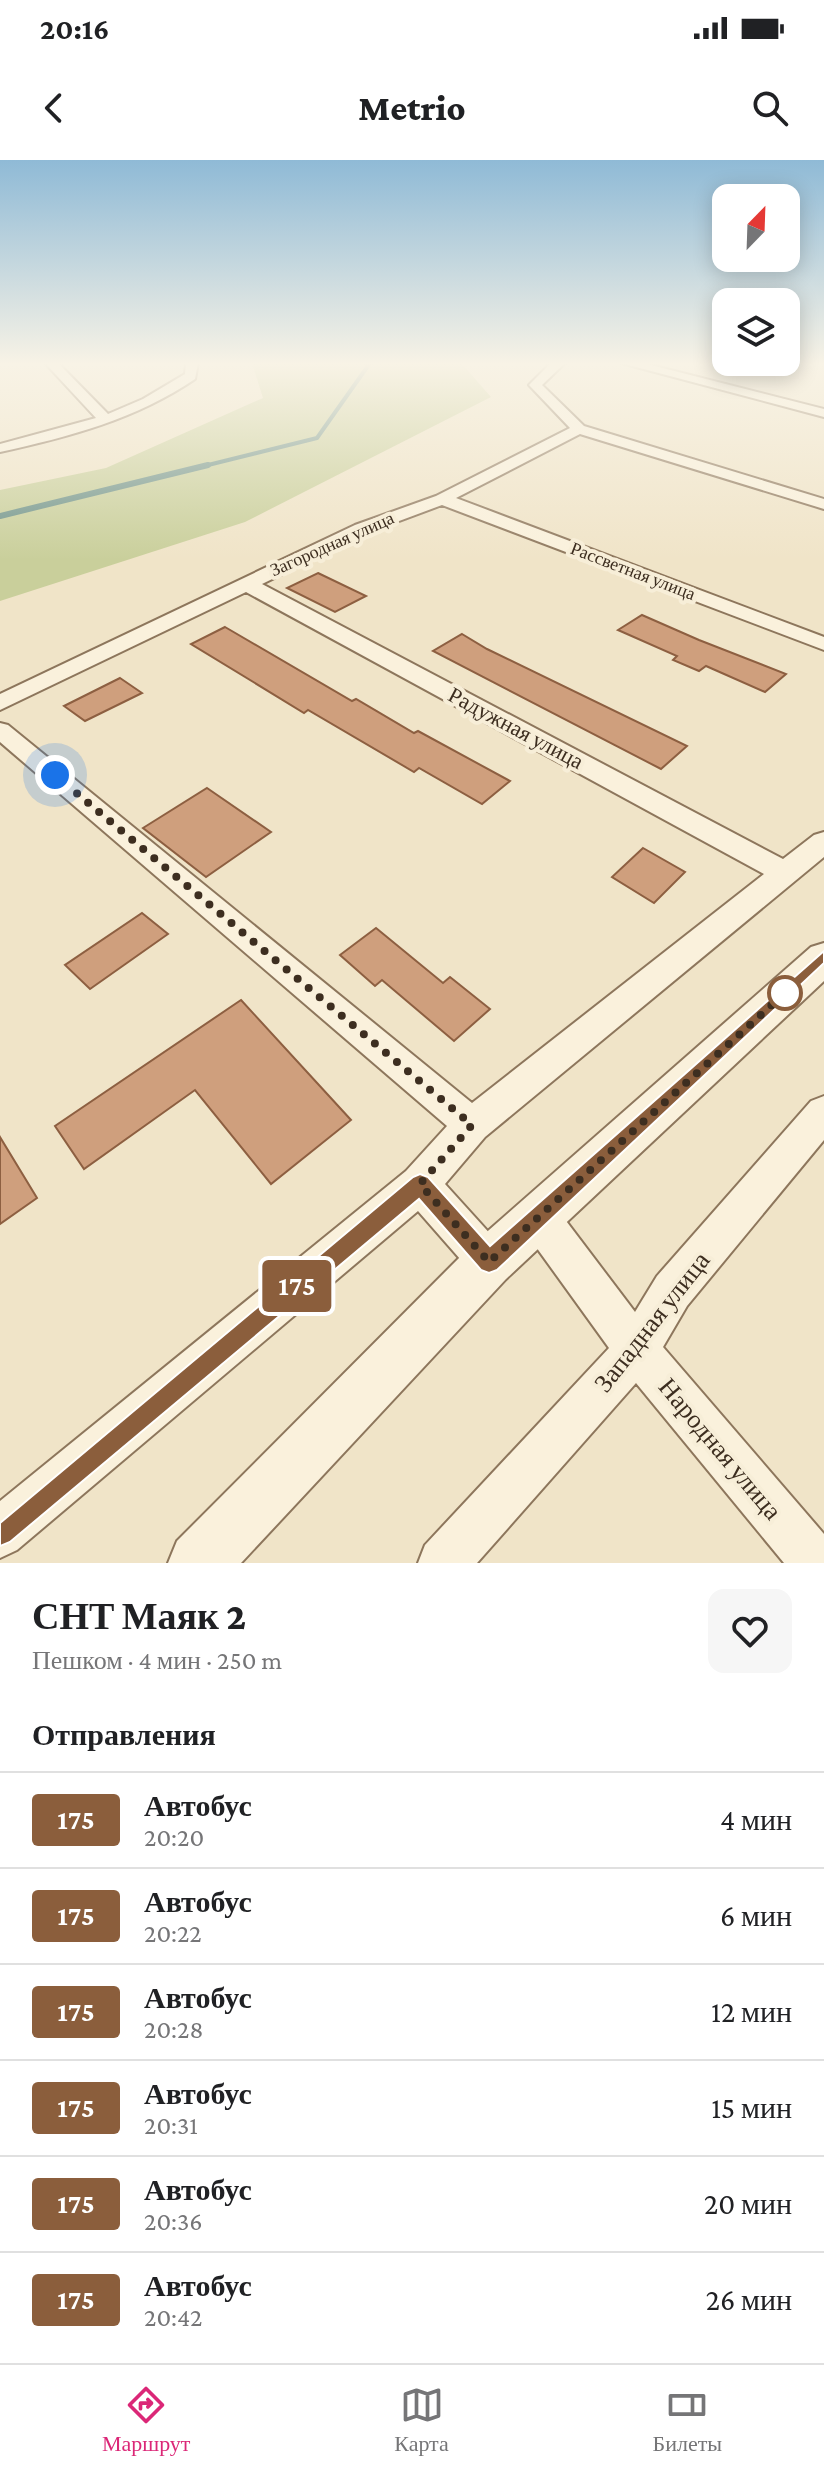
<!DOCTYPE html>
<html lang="ru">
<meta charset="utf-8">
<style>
:root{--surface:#fff;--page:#f6f6f6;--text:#202124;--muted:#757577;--line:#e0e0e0;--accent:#db2777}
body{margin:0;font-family:"Crimson Pro",serif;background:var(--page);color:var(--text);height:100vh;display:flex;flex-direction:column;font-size:30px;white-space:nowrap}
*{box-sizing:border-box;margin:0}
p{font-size:26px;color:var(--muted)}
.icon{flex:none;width:44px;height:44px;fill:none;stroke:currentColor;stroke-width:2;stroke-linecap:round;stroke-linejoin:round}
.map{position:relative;height:1403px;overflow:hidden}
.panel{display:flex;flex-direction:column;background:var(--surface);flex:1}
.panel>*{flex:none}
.badge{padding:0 16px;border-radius:6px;font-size:28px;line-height:52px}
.needle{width:52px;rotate:23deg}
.controls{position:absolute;left:712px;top:24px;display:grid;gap:16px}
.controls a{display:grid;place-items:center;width:88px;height:88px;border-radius:16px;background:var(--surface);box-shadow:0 4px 20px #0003;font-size:40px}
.you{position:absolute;width:40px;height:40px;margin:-20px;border:6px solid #fff;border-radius:50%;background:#1a73e8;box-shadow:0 0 0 12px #1a73e833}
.map>.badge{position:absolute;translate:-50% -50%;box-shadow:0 0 0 4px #fff}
h2{padding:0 32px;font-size:30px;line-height:72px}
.round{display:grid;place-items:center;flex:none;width:84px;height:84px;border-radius:16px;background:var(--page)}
.overview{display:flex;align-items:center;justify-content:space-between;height:136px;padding:0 32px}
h1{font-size:38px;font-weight:800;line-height:60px}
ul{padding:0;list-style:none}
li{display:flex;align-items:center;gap:24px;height:96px;padding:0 32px;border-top:2px solid var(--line)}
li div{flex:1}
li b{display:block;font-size:30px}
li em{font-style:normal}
li .badge{min-width:88px;font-weight:700;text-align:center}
.status{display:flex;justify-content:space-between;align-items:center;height:56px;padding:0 40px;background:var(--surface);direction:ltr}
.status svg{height:22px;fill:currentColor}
header{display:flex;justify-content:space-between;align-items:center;height:104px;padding:0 32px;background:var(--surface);font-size:36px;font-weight:800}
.tab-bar{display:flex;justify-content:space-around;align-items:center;height:112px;border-top:2px solid var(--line);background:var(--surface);font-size:22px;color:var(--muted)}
.tab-bar a{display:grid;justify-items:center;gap:4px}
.tab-bar .on{color:var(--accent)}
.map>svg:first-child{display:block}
.green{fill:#c9cf9b}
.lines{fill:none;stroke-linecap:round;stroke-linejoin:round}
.stream-far1{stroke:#6f938a;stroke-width:4}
.stream{stroke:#6f938a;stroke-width:6}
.building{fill:#cf9f7d;stroke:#8d5f41;stroke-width:2}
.minor-casing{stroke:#8d765c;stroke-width:4}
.tertiary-casing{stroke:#8d765c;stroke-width:4}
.minor{fill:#faf1dc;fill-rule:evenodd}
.tertiary{fill:#faf1dc;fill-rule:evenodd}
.line{fill:#8b5e3c;stroke:#fff;stroke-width:2}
.walk{stroke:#3d2e20;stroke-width:8;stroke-dasharray:0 14.4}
.stop-dot{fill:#fff;stroke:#8b5e3c;stroke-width:4}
.labels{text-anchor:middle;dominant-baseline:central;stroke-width:8;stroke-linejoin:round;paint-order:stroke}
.far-street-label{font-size:18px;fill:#3d2e20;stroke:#f7eed8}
.street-label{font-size:22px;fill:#3d2e20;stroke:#f7eed8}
.near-street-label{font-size:26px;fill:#3d2e20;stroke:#f7eed8}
</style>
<div class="status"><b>20:16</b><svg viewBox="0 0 49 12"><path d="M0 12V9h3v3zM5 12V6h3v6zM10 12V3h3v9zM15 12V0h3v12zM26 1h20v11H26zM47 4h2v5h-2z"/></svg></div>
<header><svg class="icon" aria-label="back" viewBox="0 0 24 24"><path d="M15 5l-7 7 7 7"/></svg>Metrio<svg class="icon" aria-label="search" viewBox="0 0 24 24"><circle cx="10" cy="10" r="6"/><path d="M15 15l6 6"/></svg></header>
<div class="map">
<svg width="824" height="1403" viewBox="0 0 824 1403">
<rect width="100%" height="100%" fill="#f0e4c8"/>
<!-- green -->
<path class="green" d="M252,203H461L491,237L245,362L0,441V330L106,308L263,238Z"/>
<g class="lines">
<!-- stream-far1 -->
<path class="stream-far1" d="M200,307L317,278L370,203"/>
<!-- stream -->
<path class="stream" d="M0,356L208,305"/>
</g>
<!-- building -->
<path class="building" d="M318,413L366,436L335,452L287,428Z
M642,455L699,480L786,514L765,532L706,506L699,511L673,500L677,496L618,470Z
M225,467L352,541L356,539L414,573L418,571L510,621L482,644L419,608L414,612L308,550L304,553L191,484Z
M462,474L487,489L687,586L661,609L433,491Z
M120,518L142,533L85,561L64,546Z
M207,628L271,672L206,717L143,668Z
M643,688L685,712L654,743L612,717Z
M142,753L168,774L90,829L65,805Z
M376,768L443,823L450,817L490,849L454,881L382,820L375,826L340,795Z
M241,840L351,960L271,1024L195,930L84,1009L55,966Z
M0,977L37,1038L0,1064Z"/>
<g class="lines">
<!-- minor casing -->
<g class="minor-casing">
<path id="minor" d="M45,203H58L108,254L143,239L185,214L186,203H198L195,219C136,259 69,277 0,292V284L96,258Z
M551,203H565L542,225L584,266L824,339V349L580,274L456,338L824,477V490L442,345L367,373L262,424L783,699L814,675L824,672V697L485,977L445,1024L503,1088L509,1102L503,1116L489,1122L475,1116L418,1051L17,1390L0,1398V1341L406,1011L447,966L0,582V563L8,565L472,943L764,714L246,432L0,550V534L355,365L436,336L570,268L529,225Z
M621,203H643L824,249V257Z
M824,936V980L687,1146L663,1187L824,1374V1403H784L636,1223L477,1403H418L425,1385L609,1188L526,1073L520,1059L526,1045L540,1039L554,1045L635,1152L657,1116L811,941Z"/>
</g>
<!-- tertiary casing -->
<g class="tertiary-casing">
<path id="tertiary" d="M824,783V821L506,1119L241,1403H168L177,1381L472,1085L811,787Z"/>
</g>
<!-- minor -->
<use href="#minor" class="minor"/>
<!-- tertiary -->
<use href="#tertiary" class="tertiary"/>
</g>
<!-- sky -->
<linearGradient id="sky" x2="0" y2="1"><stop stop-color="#8fbad6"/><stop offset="0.51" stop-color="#f8f3e6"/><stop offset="1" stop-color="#f8f3e6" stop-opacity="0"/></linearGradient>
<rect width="824" height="400" fill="url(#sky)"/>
<!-- line -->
<path class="line" d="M824,791V803L497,1110L489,1113L481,1110L419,1039L10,1382L0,1386V1363L413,1017L420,1014L428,1017L490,1086Z"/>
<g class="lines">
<!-- walk -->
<path class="walk" d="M55,615L472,965L420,1024L489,1102L785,833"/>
</g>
<!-- markers -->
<circle class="stop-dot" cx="785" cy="833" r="16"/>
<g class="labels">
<!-- far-street labels -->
<g class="far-street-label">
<text transform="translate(332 384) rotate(-24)">Загородная улица</text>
<text transform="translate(633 411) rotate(21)">Рассветная улица</text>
</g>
<!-- street labels -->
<g class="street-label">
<text transform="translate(516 568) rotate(28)">Радужная улица</text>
</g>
<!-- near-street labels -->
<g class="near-street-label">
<text transform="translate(652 1162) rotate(-52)">Западная улица</text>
<text transform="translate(720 1289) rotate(50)">Народная улица</text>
</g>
</g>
</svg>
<div class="controls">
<a><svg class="needle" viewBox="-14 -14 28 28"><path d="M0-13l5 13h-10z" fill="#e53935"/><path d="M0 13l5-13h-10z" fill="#757577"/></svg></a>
<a><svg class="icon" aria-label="layers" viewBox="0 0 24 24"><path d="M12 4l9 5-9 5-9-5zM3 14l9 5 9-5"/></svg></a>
</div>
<div class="you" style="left:55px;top:615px"></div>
<b class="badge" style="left:297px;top:1126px;background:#8b5e3c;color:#fff">175</b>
</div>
<section class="panel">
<div class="overview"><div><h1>СНТ Маяк 2</h1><p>Пешком · 4 мин · 250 m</p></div><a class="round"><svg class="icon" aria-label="heart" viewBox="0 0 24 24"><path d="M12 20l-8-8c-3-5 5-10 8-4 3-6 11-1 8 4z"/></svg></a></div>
<h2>Отправления</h2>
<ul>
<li><span class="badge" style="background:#8b5e3c;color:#fff">175</span><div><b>Автобус</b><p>20:20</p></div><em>4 мин</em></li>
<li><span class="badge" style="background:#8b5e3c;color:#fff">175</span><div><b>Автобус</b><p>20:22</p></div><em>6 мин</em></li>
<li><span class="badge" style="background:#8b5e3c;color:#fff">175</span><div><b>Автобус</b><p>20:28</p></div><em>12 мин</em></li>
<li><span class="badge" style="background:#8b5e3c;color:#fff">175</span><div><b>Автобус</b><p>20:31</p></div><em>15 мин</em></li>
<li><span class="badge" style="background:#8b5e3c;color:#fff">175</span><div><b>Автобус</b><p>20:36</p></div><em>20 мин</em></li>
<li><span class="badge" style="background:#8b5e3c;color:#fff">175</span><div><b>Автобус</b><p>20:42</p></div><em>26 мин</em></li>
</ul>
</section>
<nav class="tab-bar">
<a class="on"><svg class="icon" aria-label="directions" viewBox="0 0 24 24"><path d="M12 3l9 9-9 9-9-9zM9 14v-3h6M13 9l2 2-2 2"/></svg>Маршрут</a>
<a><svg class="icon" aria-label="map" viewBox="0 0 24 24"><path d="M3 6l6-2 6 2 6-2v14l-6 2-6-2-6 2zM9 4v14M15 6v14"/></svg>Карта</a>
<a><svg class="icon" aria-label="tickets" viewBox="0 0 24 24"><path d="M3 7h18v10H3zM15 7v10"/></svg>Билеты</a>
</nav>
